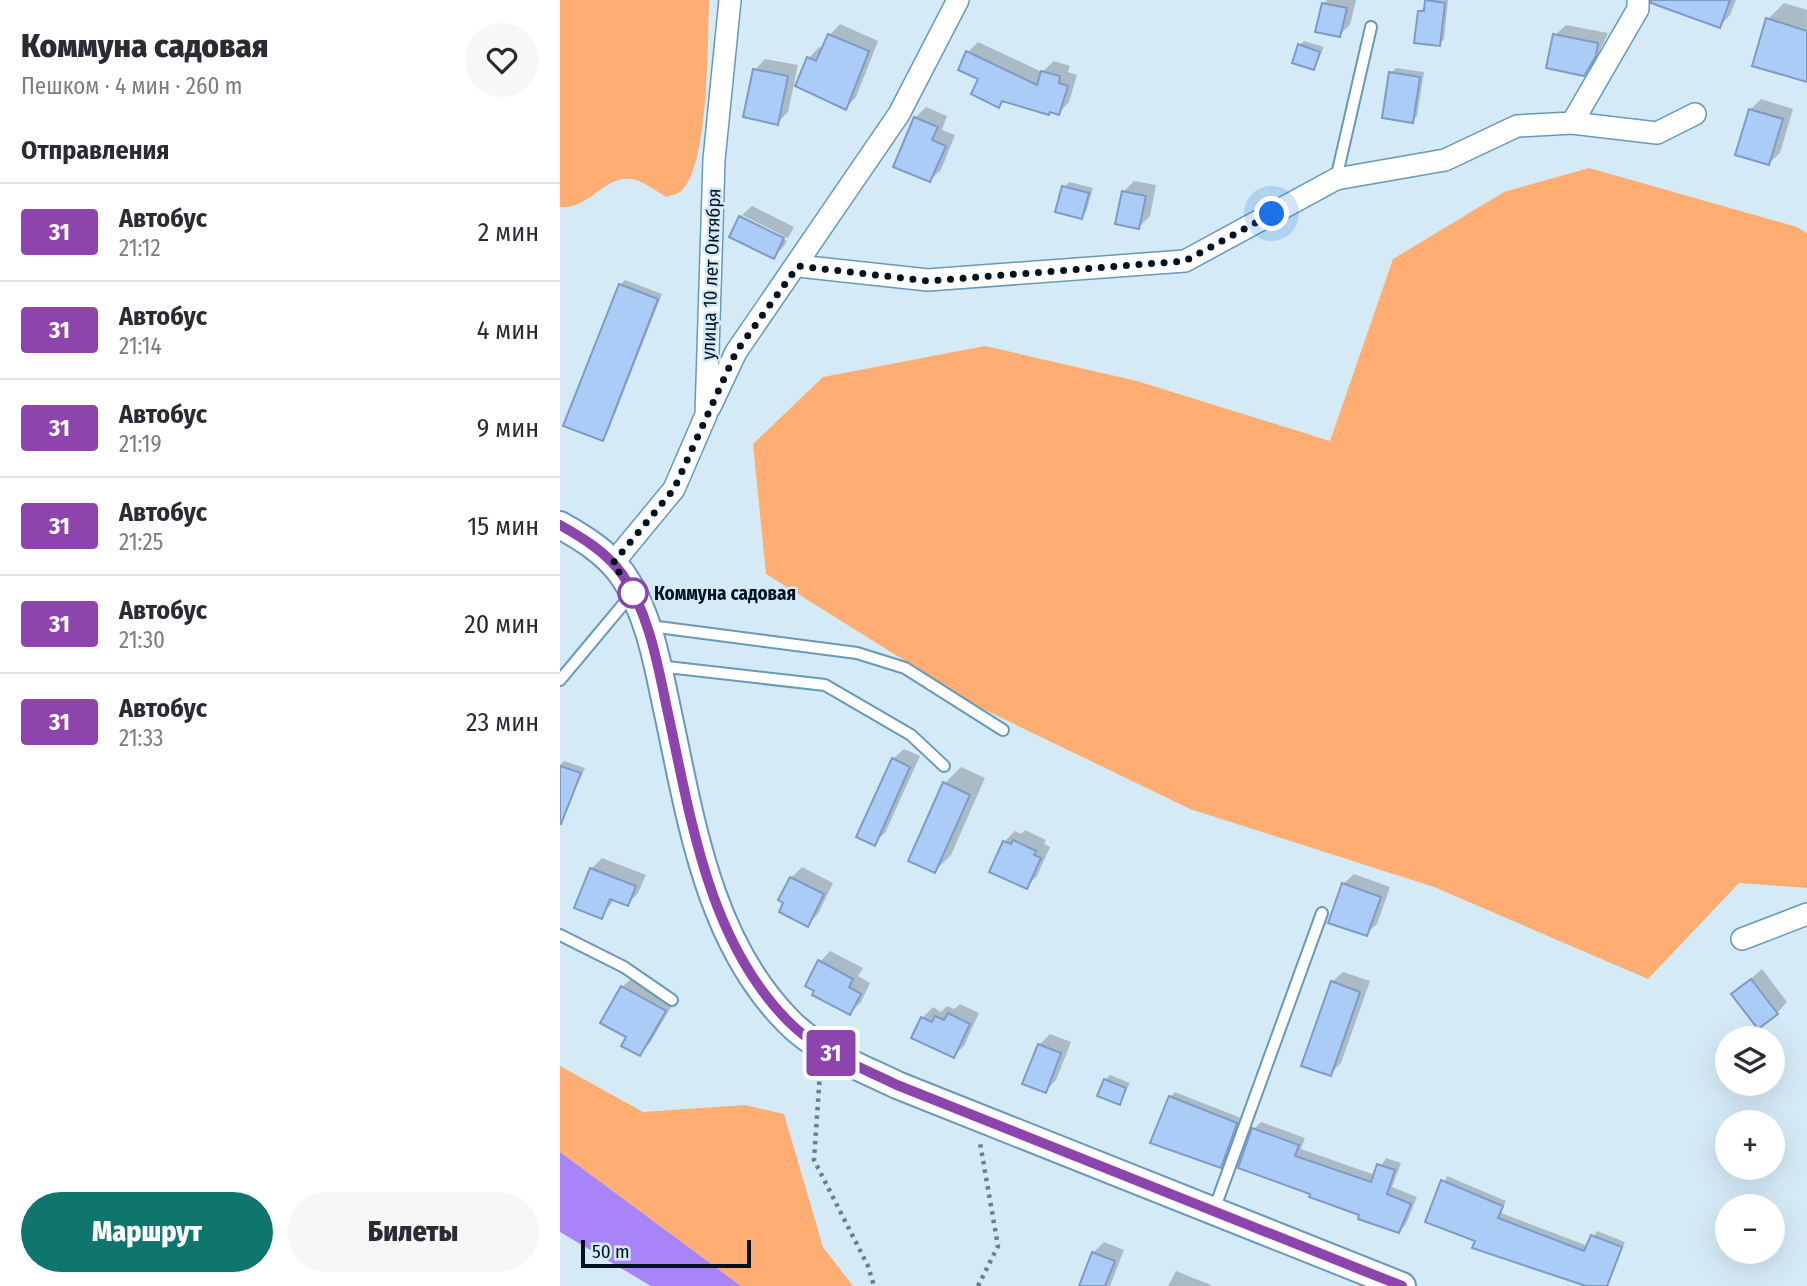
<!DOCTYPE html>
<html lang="ru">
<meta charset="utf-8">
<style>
:root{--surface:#fff;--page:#f7f7f7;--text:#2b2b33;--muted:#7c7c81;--line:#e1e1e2;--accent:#0f766e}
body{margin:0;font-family:"Fira Sans Condensed",sans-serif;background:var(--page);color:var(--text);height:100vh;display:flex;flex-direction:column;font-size:26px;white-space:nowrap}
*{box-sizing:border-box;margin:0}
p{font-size:23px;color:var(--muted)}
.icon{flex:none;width:38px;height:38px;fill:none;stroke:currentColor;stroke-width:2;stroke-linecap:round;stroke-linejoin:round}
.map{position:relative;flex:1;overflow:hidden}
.details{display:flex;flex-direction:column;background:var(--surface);width:560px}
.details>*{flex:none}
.badge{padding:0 14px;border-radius:5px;font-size:24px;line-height:46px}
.fabs{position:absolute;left:1155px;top:1026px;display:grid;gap:14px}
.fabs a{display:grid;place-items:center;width:70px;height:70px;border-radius:50%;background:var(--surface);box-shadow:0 7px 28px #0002;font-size:35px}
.scale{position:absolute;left:21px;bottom:18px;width:170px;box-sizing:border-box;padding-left:7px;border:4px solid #01131e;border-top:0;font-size:19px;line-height:24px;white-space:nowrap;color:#01131e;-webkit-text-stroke:5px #d5eaf7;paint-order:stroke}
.you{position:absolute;width:35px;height:35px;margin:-18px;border:5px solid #fff;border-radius:50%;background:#1a73e8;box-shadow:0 0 0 10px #1a73e833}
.map>.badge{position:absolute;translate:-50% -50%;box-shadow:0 0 0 4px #fff}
h2{padding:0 21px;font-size:26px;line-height:63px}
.round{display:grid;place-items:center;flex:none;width:74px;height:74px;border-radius:37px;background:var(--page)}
.summary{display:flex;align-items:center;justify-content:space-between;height:119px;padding:0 21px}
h1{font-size:33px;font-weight:800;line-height:52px}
.action{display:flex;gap:14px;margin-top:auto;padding:14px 21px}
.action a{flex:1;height:80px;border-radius:42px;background:var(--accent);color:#fff;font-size:28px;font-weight:800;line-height:80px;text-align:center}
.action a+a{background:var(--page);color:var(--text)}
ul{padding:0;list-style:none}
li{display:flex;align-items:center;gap:21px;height:98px;padding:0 21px;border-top:2px solid var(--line)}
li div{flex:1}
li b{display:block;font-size:26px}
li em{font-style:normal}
li .badge{min-width:77px;font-weight:700;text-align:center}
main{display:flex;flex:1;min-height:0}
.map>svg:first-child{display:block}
.green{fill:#ffad72}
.water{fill:#a884f8}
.shadow{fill:#0003}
.building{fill:#acccf8;stroke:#7d9bc5;stroke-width:2}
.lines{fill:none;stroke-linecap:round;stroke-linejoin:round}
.service-casing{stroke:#6799b8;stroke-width:14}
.minor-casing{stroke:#6799b8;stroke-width:24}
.tertiary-casing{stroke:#6799b8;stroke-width:30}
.path{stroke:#6b7f8b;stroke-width:4.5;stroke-dasharray:3.5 5;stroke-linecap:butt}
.service{stroke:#fff;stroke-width:10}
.minor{stroke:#fff;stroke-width:21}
.tertiary{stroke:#fff;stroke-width:26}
.line-casing{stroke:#fff;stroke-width:16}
.line{stroke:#8e44ad;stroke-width:10}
.walk{stroke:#01131e;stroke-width:7;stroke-dasharray:0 12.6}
.stop-dot{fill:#fff;stroke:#8e44ad;stroke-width:3.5}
.labels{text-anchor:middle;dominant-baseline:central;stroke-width:5;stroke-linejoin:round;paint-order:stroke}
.street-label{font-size:19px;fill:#01131e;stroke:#d5eaf7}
.stop-label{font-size:19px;font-weight:bold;fill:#01131e;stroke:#d5eaf7;text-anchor:start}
</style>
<main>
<section class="details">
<div class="summary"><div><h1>Коммуна садовая</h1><p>Пешком · 4 мин · 260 m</p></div><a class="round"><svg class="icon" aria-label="heart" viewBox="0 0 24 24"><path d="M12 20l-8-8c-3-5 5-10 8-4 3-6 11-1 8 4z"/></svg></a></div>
<h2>Отправления</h2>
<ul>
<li><span class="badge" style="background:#8e44ad;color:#fff">31</span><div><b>Автобус</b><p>21:12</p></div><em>2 мин</em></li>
<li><span class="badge" style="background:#8e44ad;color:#fff">31</span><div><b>Автобус</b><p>21:14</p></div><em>4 мин</em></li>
<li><span class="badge" style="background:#8e44ad;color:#fff">31</span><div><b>Автобус</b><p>21:19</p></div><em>9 мин</em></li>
<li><span class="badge" style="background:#8e44ad;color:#fff">31</span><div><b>Автобус</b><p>21:25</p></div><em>15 мин</em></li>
<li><span class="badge" style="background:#8e44ad;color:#fff">31</span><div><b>Автобус</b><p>21:30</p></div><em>20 мин</em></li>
<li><span class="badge" style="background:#8e44ad;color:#fff">31</span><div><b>Автобус</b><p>21:33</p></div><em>23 мин</em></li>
</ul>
<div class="action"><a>Маршрут</a><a>Билеты</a></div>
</section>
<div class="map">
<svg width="1247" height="1286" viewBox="0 0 1247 1286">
<rect width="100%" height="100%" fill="#d5eaf7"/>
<!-- green -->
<path class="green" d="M0,0H149C148,37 149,168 121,191C118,194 111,195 106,197C96,191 82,180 71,179C45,175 28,210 0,207Z
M1029,168L1237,227L1247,233V888L1179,883L1088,979L874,887L630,809L419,707L206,574L193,444L263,377L425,346L577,381L770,441L833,259L944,192Z
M0,1066L83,1112L185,1105L224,1114L263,1247L293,1286H181L0,1152Z"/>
<!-- water -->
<path class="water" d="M0,1152L181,1286H91L0,1232Z"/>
<!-- shadow -->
<path class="shadow" d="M767,0H796L790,25L779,35L763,4Z
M868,0H888L884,39L879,44L859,11L866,7Z
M1124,0H1176L1170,15L1160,26Z
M1224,3L1247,10L1246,80L1208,19Z
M280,24L318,41L296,97L286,108L249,58L259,47L263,49L270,35Z
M1006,25L1048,33L1034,63L1024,74L995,35Z
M744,41L764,47L754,68L740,45Z
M418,42L482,72L494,61L510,66L508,72L517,75L509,102L499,113L445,100L439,106L420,78L408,52Z
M205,59L238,65L228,112L217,123L195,70Z
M836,68L864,72L857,116L852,121L831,73Z
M1201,99L1233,109L1220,153L1209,163L1190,110Z
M366,107L387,116L382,130L395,135L381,170L370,180L355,118Z
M574,181L596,185L590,216L579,227L563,192Z
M509,182L533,188L526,212L521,217L504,187Z
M192,206L234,227L228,238L182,215Z
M182,215V219L227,241L224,246L214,257L171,236Z
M65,280L102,294L47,434L42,438L60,285Z
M344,749L360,756L325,833L314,843L333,759Z
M4,761L25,768L7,806L0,804V765Z
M401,767L425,778L391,855L375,871L385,783Z
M465,830L486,840L484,844L490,847L477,876L466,887L444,842L455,831L461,834Z
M42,858L86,875L78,893L68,904L55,899L41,917L31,869Z
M242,867L273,883L258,914L247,925L231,878Z
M794,874L830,887L817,924L806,934L783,884Z
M270,951L303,968L298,976L310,983L301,1002L290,1013L260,962Z
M1202,969L1227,1002L1217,1013L1173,994Z
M783,972L810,981L781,1063L770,1074L772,982Z
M73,977L115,1000L90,1043L79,1054L62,987Z
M400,1004L419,1013L404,1046L393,1056L362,1018L373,1007L381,1012L387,1006L394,1009Z
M490,1034L511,1042L496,1080L485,1091L479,1045Z
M550,1075L570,1083L559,1103L545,1080Z
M615,1092L681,1118L665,1161L660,1166L610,1097Z
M701,1122L745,1138L741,1149L815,1175L826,1158L841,1163L832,1187L857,1197L846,1224L839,1231L802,1214L694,1129Z
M887,1176L946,1201L941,1213L1028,1246L1037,1231L1065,1242L1048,1286H1029L867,1221Z
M544,1242L564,1250L550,1286H521L533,1253Z
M616,1271L651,1285L650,1286H608Z"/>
<!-- building -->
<path class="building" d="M865,0L885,3L880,46L854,43L858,11H864Z
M1091,0H1170L1160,28L1091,3Z
M762,3L787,8L780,37L755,32Z
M1206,18L1247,31V82L1192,66Z
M268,34L309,51L286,110L235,86L247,57L256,61Z
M993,34L1038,43L1036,56L1024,76L986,68Z
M738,44L760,52L754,70L732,63Z
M406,51L477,85L481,71L500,76L499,83L508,86L499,115L490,112L489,115L442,101L439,108L411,94L418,79L398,70Z
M193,69L228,76L218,125L183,117Z
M829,72L860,77L853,123L822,118Z
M1189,109L1223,119L1209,165L1175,155Z
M354,117L378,127L372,140L386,146L370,182L333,167Z
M502,186L529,193L522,219L495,212Z
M562,191L586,196L579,229L555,224Z
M179,216L224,238L214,259L169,237Z
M59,284L98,299L43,441L3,426Z
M332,758L350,767L315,846L296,837Z
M0,766L21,773L1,824L0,823Z
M383,782L410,795L375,873L348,861Z
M453,840L476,851L474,855L481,858L467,889L429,872L443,841L451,844Z
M30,868L76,886L68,906L50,899L42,919L14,908Z
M230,877L264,894L248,927L219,912L223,903L218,900Z
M782,883L821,897L807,936L768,923Z
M258,960L293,979L289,987L301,994L290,1015L252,995L254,991L245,986Z
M1191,979L1218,1014L1198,1029L1171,994Z
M771,981L800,992L771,1076L741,1066Z
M61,986L106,1011L80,1056L61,1046L66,1037L40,1023Z
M388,1013L410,1024L394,1058L351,1038L361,1017L372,1022L375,1016L384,1020Z
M478,1044L501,1053L486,1093L462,1084Z
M544,1079L566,1088L560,1105L537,1096Z
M609,1096L677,1123L661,1168L590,1143Z
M692,1128L739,1145L735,1156L811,1182L817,1164L835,1170L827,1194L851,1204L839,1233L798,1219L799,1215L749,1197L750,1194L678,1168Z
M881,1180L943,1206L938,1218L1024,1251L1031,1235L1062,1247L1047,1286H1026L912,1248L915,1241L865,1222Z
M532,1252L555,1261L545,1286H519Z"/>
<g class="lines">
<!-- service casing -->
<g class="service-casing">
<path id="service" d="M776,179L811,27
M90,626L297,653L345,668L443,730
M98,666L265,685L351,735L384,766
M0,680L71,595
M0,935L64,967L112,1000
M654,1210L762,913"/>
</g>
<!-- minor casing -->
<g class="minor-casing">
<path id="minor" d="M1012,123L1078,9V0
M238,266L368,280L625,261L776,179L885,160L957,126L1012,123L1097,133L1135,114
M150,407L176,352L339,114L398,0
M53,563L114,489L146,415L154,160L170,0
M1182,939L1247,914"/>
</g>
<!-- tertiary casing -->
<g class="tertiary-casing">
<path id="tertiary" d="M0,525C23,538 46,552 62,574C88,611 97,661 106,704C130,813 146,938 228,1021C257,1051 300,1067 337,1085L842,1286"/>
</g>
<!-- path -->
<path class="path" d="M260,1073L254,1160L308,1266L314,1286
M418,1286L438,1246L420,1143"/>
<!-- service -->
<use href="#service" class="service"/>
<!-- minor -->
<use href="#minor" class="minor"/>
<!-- tertiary -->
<use href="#tertiary" class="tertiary"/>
</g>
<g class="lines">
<!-- line casing -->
<g class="line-casing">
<path id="line" d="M0,525C23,538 46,552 62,574C88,611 97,661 106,704C130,812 146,938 228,1021C257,1051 300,1067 337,1085L842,1286"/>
</g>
<!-- line -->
<use href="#line" class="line"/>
<!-- walk -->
<path class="walk" d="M73,593L53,563L114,489L176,352L238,266L368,281L625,261L712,214"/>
</g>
<!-- markers -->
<circle class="stop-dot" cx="73" cy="593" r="14"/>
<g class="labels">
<!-- street labels -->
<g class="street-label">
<text transform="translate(151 274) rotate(-88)">улица 10 лет Октября</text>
</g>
<!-- stop labels -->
<g class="stop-label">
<text x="94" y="593">Коммуна садовая</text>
</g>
</g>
</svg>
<div class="fabs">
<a><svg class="icon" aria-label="layers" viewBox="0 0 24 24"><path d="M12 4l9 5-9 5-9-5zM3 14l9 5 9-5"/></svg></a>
<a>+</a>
<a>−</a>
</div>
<div class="scale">50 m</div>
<div class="you" style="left:712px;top:214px"></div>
<b class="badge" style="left:271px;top:1053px;background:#8e44ad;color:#fff">31</b>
</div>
</main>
